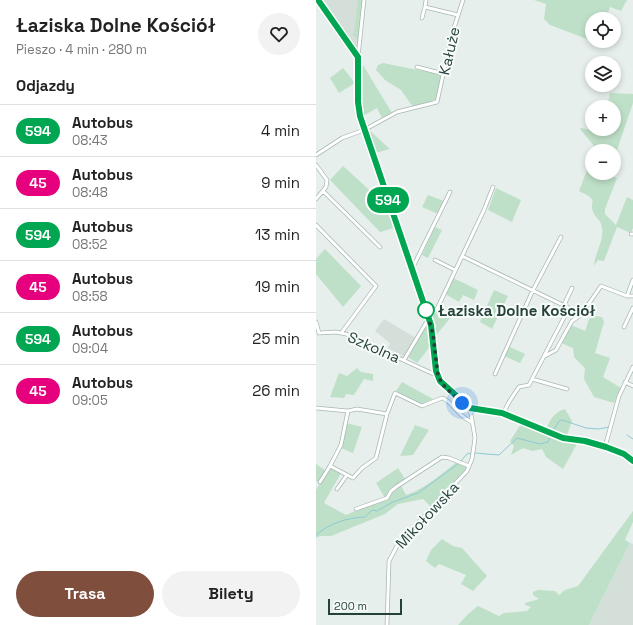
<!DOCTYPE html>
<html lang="pl">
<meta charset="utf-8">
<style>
:root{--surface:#fff;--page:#f2f2f2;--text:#222;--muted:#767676;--line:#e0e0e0;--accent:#804e3d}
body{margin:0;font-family:"Space Grotesk",sans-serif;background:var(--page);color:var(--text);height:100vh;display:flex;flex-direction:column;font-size:15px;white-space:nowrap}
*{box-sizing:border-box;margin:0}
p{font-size:13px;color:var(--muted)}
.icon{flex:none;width:22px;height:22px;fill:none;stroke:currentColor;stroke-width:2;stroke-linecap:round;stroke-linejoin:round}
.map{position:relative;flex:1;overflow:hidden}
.drawer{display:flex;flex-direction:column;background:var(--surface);width:316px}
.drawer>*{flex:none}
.badge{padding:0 8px;border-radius:13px;font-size:14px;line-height:26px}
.buttons{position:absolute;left:269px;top:12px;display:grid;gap:8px}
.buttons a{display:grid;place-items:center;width:36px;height:36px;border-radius:50%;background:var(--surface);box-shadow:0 2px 6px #0003;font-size:20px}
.scale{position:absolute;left:12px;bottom:10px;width:74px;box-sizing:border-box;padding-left:4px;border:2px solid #24423a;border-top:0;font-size:11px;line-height:14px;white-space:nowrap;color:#24423a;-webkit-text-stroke:3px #f7fbf9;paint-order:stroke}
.you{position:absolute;width:20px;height:20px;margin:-10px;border:3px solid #fff;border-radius:50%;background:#1a73e8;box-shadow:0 0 0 6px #1a73e833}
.map>.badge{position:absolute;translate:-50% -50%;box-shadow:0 0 0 2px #fff}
h2{padding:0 16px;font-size:15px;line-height:36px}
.round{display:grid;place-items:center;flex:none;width:42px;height:42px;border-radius:21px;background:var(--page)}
.headline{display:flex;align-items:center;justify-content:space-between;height:68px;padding:0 16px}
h1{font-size:19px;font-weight:700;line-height:30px}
.button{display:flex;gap:8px;margin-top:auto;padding:8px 16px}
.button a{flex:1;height:46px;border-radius:24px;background:var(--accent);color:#fff;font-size:16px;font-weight:700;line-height:46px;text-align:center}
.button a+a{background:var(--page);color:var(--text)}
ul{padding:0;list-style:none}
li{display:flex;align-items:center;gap:12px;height:52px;padding:0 16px;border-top:1px solid var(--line)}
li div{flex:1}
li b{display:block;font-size:15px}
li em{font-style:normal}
li .badge{min-width:44px;font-weight:700;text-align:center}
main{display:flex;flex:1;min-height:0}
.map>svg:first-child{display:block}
.built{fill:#d4dfda}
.green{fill:#bfe0c8}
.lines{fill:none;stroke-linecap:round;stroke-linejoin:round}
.stream{stroke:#8ec9d4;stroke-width:1}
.minor-casing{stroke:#a8b8b2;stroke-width:4.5}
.minor{stroke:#fff;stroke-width:3}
.line-casing{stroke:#fff;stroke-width:9}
.line{stroke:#00a651;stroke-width:6}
.walk{stroke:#24423a;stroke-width:4;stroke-dasharray:0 7.2}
.stop-dot{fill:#fff;stroke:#00a651;stroke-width:2}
.labels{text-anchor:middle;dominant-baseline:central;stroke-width:4;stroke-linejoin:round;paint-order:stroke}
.street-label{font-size:15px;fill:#24423a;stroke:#f7fbf9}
.stop-label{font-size:15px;font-weight:bold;fill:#24423a;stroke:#f7fbf9;text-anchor:start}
</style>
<main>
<section class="drawer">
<div class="headline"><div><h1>Łaziska Dolne Kościół</h1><p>Pieszo · 4 min · 280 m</p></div><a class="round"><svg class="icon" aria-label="heart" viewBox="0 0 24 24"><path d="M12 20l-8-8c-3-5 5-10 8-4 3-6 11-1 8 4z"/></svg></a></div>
<h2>Odjazdy</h2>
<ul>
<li><span class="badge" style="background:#00a651;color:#fff">594</span><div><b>Autobus</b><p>08:43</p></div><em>4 min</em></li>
<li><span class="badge" style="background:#e6007e;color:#fff">45</span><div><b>Autobus</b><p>08:48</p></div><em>9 min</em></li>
<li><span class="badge" style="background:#00a651;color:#fff">594</span><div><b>Autobus</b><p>08:52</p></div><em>13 min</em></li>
<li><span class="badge" style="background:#e6007e;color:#fff">45</span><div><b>Autobus</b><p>08:58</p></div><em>19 min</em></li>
<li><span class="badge" style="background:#00a651;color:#fff">594</span><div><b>Autobus</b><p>09:04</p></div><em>25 min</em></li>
<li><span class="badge" style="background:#e6007e;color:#fff">45</span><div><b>Autobus</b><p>09:05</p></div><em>26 min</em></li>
</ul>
<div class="button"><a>Trasa</a><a>Bilety</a></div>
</section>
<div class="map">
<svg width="317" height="625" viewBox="0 0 317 625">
<rect width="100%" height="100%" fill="#e6efeb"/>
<!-- built -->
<path class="built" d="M7,0H45L41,47L40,48Z
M68,319L100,338L88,357L72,348L74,343L59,331Z
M314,543L317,544V625H273Z"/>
<!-- green -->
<path class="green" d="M42,0H47L43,35H41H43L42,50L39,51L24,29L26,28L32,32L31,34L41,47V39L35,33H41L38,32Z
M218,0H311L305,11L294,7L290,19H276V41L234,25L228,19L230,4Z
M67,63L127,75L119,101L97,107L85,90L69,80L60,70L62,65Z
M47,65L76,113L66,118L61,108L47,116L45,102V66Z
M27,68L39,83L23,93L14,78Z
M294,93L317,94V103L298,159V151H278V146L264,129L265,128L274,130L298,129V107H291Z
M53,130L74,149L59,153L51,131Z
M276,157V173H294L293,176L301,178L289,209V214L300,225L311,197L317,200V228L315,233L301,227L288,261L282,260L278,266C279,251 290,239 285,224C284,220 280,218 278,214C271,200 286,202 263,191Z
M27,166L72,207L78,228L64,232L14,180Z
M180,188L205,200L196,222L172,210Z
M112,195L128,201L122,214L106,207Z
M119,227L126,230L112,258L106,255Z
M9,249L45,286L27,307L0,274V259Z
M137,278L162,290L158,300L147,295L143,302L129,294Z
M178,290L192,296L176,329L164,322Z
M122,309L136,316L121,334L116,319Z
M279,316L286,317L288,322L279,353L294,358L287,377L305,388L298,403L278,397L268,379L269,368L258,357L257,348L245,343L255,325L269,331L273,319Z
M112,322C123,338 111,351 101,363L92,357Z
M192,346L209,354L204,363L188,356Z
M41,368L45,372L57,374V381L48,379L38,395L30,394L28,398L14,397L23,373L31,376Z
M86,382L117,399L108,403H104L80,391Z
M249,409L256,421L251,435L231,427C235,418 239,412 249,409Z
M30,423L46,427L37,453L25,448Z
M205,424L249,440L262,442L247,469L230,457L226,449L216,451L207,448L195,455L198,446L194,441Z
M99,425L113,430L97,455L84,456Z
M141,462L152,467L115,507L107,499L82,504L69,514L15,536H4L0,538V490L4,483L0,481V464L10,471L13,467L25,473L8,503L30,515L69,498L60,483L82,468L89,479L85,485L90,495C109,489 125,474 141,462Z
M317,511V522L309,540L314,543L273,625H142L152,614L162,606L183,616L188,613L211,611L215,607L209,605V603L223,599L217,595V592L222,590L239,591L243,595L249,590L262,586Z
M126,539L137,546L146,548L171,576L157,591L145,584L150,575L123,564L119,568L110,561L115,550Z"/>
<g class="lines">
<!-- stream -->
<path class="stream" d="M237,431L243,421L246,420L270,428L282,429L294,427
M311,435L317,439
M159,453L183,455L201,438L224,444L232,442L235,434
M145,461L151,454L155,453
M0,535C14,523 30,518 49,517L56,510L61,511L77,502L102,493L142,464"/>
<!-- minor casing -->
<g class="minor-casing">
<path id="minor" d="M2,0L42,57V102L44,116L115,325L120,371L124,381L154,408L186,413L247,438L269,441L288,446L305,452L317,461
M109,7L110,0
M106,18L109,7L142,15
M42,57L48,0
M101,67L128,74
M0,155L26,138L48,130L81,112L121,102L136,34L147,0
M0,165L11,180L10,187L0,199
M7,191L64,247
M0,225L60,286L26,332
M315,234H317
M146,256L253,308L213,385L203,387L193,402L187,414
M119,260L139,270
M96,269L134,192
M311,296L317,280
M248,305L256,288
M0,322L3,333
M308,327L317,308
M3,333L20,332L30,334L122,376
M229,356L240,350L256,321L265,315L285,286L311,296H317
M88,360L110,323L122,307L168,210L177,187
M179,374L217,290L245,237
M216,379L251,389
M309,382L317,386
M0,408L32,411L41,409L71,414
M32,411L25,445L14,466L37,478L46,468L60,458L71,414L79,393L106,406L126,398C137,401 142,417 156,422
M289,447L303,396L317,367
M4,482L14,466
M21,489L31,475
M40,509L71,498L75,491L80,487L126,457L133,458L153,466
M71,625L73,561L82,544L151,471L156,459L159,438L154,408"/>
</g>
<!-- minor -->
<use href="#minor" class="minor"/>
</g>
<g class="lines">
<!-- line casing -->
<g class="line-casing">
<path id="line" d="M2,0L42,57V102L44,116L115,325L120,371L124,381L154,408L186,413L247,438L269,441L290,447L308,454L317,461"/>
</g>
<!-- line -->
<use href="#line" class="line"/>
<!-- walk -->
<path class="walk" d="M110,310L117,334L122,376L127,385L146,403"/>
</g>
<!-- markers -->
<circle class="stop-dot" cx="110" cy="310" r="8"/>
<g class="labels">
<!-- street labels -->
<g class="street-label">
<text transform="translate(133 51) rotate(-77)">Kałuże</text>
<text transform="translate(58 347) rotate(24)">Szkolna</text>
<text transform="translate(111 515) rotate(-47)">Mikołowska</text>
</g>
<!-- stop labels -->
<g class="stop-label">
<text x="122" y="310">Łaziska Dolne Kościół</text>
</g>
</g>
</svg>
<div class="buttons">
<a><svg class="icon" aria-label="locate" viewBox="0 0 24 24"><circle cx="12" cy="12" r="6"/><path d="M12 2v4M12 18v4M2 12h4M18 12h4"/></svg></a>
<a><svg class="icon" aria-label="layers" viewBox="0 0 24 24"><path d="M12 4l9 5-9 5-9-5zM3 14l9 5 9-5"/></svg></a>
<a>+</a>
<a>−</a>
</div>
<div class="scale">200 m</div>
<div class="you" style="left:146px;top:403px"></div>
<b class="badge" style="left:72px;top:200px;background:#00a651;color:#fff">594</b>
</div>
</main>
